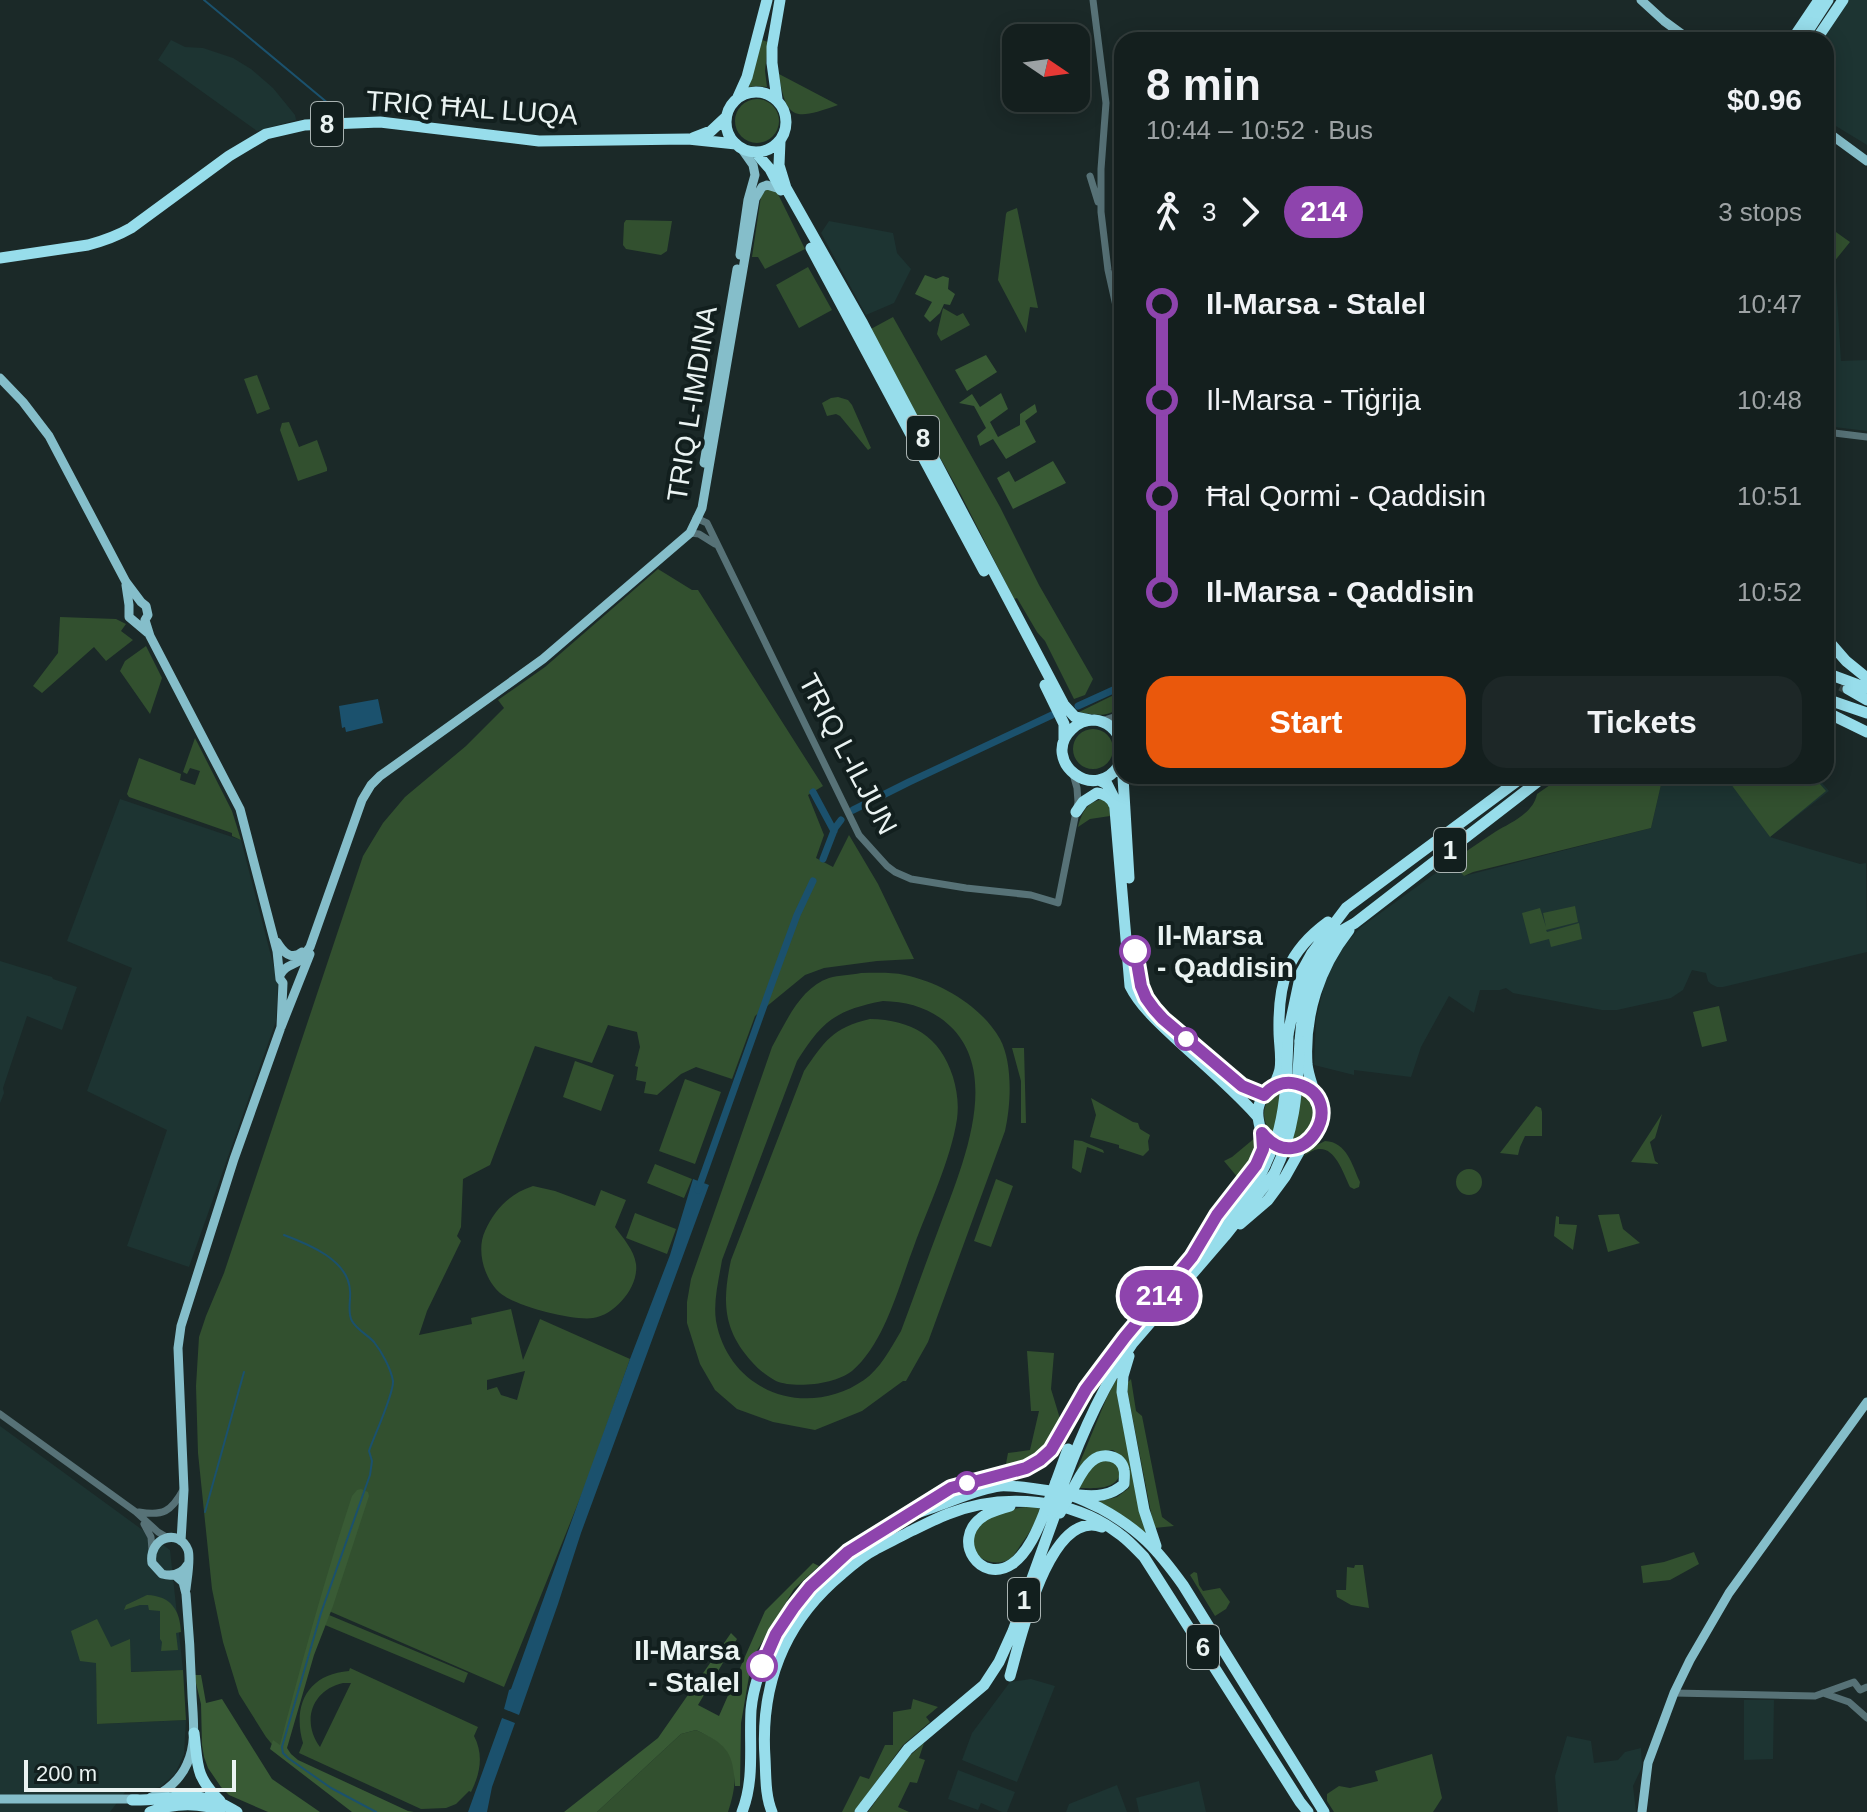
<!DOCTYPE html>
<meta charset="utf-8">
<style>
:root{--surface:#141f1e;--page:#1d2727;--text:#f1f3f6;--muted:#9da2a4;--line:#333d3c;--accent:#ea580c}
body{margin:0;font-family:Helvetica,sans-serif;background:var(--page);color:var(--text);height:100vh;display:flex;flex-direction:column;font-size:30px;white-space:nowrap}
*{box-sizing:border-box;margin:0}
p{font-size:26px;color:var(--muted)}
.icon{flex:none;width:44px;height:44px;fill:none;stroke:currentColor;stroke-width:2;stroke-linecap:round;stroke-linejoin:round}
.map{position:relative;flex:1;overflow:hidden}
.drawer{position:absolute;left:1114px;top:32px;width:720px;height:752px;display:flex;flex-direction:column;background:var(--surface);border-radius:24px;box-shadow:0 4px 20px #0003,0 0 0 2px var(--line)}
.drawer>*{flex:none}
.badge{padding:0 16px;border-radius:26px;font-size:28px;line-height:52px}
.needle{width:52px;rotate:103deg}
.tools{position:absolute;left:1002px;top:24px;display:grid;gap:16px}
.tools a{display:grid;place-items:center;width:88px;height:88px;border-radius:16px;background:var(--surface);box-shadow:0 4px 20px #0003,0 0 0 2px var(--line);font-size:40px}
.scale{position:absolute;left:24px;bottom:20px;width:212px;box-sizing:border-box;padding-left:8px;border:4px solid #eaf3f2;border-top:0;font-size:22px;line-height:28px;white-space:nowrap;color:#eaf3f2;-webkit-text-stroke:6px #121f1e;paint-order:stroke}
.map>.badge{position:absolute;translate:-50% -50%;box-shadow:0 0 0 4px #fff}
.legs{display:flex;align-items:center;gap:12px;height:88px;padding:0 32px;font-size:26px}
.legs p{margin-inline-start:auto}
.summary{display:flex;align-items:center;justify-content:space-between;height:136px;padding:0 32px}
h1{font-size:44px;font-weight:600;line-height:60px}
.action{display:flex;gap:16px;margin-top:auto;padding:16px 32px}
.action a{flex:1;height:92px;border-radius:24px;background:var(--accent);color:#fff;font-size:32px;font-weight:600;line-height:92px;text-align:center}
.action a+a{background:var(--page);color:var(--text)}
ul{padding:0 32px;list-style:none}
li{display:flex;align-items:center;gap:28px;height:96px;font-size:30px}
li i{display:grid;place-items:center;width:12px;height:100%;margin:0 10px;background:currentColor}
li i::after{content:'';width:20px;height:20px;margin:-10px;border:6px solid;border-radius:50%;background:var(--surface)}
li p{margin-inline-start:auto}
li:first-child i{background:linear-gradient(#0000 50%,currentColor 0)}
li:last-child i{background:linear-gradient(currentColor 50%,#0000 0)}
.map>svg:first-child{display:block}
.built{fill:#1d3432}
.green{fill:#32502f;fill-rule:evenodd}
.forest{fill:#395b35}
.water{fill:#1b516d}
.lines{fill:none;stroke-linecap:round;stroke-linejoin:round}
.stream{stroke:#1b516d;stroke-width:2}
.canal{stroke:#1b516d;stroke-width:7}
.highway-tunnel{stroke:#3a4746;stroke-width:11;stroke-dasharray:11 5.5;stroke-linecap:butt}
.minor{stroke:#577277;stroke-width:7}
.major{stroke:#85beca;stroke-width:9}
.highway{stroke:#97ddeb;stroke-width:11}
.highway-bridge{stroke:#97ddeb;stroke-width:11}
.line-1-casing{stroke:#fff;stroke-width:18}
.line-1{stroke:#8e44ad;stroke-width:12}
.stop-1-dot{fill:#fff;stroke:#8e44ad;stroke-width:4}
.labels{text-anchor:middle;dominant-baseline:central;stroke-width:8;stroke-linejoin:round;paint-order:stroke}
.shield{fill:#121f1e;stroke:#a9b3b2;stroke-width:2}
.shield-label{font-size:26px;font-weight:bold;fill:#eaf3f2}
.street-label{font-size:28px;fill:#eaf3f2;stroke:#121f1e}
.stop-label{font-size:28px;font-weight:bold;fill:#eaf3f2;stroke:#121f1e;text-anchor:start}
</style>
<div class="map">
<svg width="1867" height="1812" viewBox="0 0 1867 1812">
<rect width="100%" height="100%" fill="#1b2928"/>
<!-- built -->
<path class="built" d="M1848,0H1867V145L1826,120V40H1820Z
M171,40L185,47L203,48L233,58L251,69L273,88L295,115L296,120L257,131L158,60Z
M829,221L893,233L897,253L911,269L894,303L866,315L821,233Z
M1826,275L1836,281L1841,361L1867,360V431L1826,426Z
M1663,776H1816L1829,791L1770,837L1860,864L1866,863L1867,952L1723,987H1717L1711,984L1708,981L1706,973L1692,970L1683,990L1671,998L1617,1010H1602L1513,993L1506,988L1500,990H1480L1474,1013L1449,996L1421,1047L1411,1077L1354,1070V1075L1314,1065L1316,1019L1327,974L1341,949L1361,927L1451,862L1464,876L1651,828Z
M120,799L241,840L278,983L276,1021L189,1267L127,1246L167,1130L87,1091L132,968L67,941Z
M0,961L52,977L53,979L77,987L62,1030L27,1016L3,1088L4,1093L0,1103Z
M0,1426L170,1550L183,1670L96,1673L98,1724L186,1720L184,1754L175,1774L160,1787L139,1792L126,1791L110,1812H0Z
M1031,1679L1055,1686L1017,1782L962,1760L972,1733L1010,1682Z
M1744,1700H1774L1773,1759L1744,1760Z
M1567,1736L1591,1741L1594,1763L1618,1760L1625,1752L1641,1748L1642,1767L1633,1786L1636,1812H1558L1555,1776Z
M958,1770L1015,1792L1007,1812H1002L981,1803L978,1810L948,1799Z
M1199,1781L1206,1812H1139L1136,1798Z
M1117,1785L1127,1812H1066L1069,1804Z"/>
<!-- green -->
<path class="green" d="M762,40L768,42L765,71L767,87L757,86L749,87Z
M779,74L838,105C797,119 786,123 779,74Z
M735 121a22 22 0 1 1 44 0a22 22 0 1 1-44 0Z
M772,189L777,192L805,249L765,269L758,257H752L761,196L766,190Z
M1017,208L1038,308L1030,307L1026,333L998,280L1006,214L1007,212Z
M626,220L672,221L667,251L661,255L626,249L623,245L624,223Z
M1826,225L1850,242L1829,268L1826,266Z
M808,267L832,310L799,328L776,285Z
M943,308L957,316L963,313L970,325L941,341L937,334Z
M893,317L1000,507L1039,585L1093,679L1085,695L1074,699L1045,641L1037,632L1017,598L1014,599L961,495L869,330Z
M257,375L270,409L257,414L244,379Z
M838,397L848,400L852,405L871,448L868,450L840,416L836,414L827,416L822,403L831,398Z
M289,422L299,447L317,440L327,468V471L298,481L280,430L282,423Z
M658,569L692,590H698L823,786L808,795L824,835L816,858L833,867L849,835L878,884L914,959L877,961L824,968L805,975L755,1016L732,1079L696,1067L681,1074L657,1095L644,1093L646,1082L636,1080L638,1067L635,1066L640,1047L637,1032L608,1025L592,1063L535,1046L490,1165L463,1179L461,1227L457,1236L461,1241L427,1311L419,1335L472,1324L471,1318L511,1309L523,1360L540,1319L630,1359L587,1481L504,1687L322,1608L280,1754L266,1737L239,1694L223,1642L212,1589L198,1453L196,1386L199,1337L206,1316L224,1273L363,856L383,823L405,797L466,746L504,708L498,700L545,667ZM525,1371L517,1400L501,1395L497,1387L487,1390V1380Z
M60,617L116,619L126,624L121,631L133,640L106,661L94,647L42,693L33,686L58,653Z
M146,646L162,678L150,714L120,671L125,661Z
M1122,691V704C1110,719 1096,715 1079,712Z
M1073 749a20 20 0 1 1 40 0a20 20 0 1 1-40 0Z
M195,738L232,811L241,840L232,836V833L129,797L127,794L139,758L181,774L180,780L195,785L200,771L190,768L187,774L183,772Z
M1563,776H1663L1651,828L1473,872L1464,876L1451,862C1465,852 1480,842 1495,832C1510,823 1533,814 1537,794Z
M1725,776H1813L1826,791L1770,837Z
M1103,799L1109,803L1110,816L1090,819L1078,827C1082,812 1087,802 1103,799Z
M1575,906L1578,922L1546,930L1547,932L1579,923L1582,939L1551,947L1549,939L1530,944L1522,913L1540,908L1546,927L1543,913Z
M861,973C875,973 891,972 905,975C942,983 981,1006 1000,1039C1013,1063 1011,1105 1005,1131L928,1342L906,1381H903L862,1411L815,1430L773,1422L737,1409L715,1390L700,1364L687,1323V1302L691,1279L772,1047C786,1022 800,988 829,978C839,975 851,975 861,973ZM883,1001C909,1002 931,1008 950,1026C1003,1076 960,1171 939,1228C926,1262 914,1297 901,1331C891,1348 880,1369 864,1380C806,1420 729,1392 716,1321C713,1301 719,1279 722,1260L797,1061C822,1021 836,1010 883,1001Z
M1719,1006L1727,1041L1702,1047L1693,1012Z
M870,1019C912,1020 940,1036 953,1077C957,1091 959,1104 957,1119C951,1159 928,1208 914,1246C899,1285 885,1343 852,1371C836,1384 795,1389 776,1381C768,1377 758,1369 752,1362C723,1330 722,1302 731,1260L804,1071C825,1041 832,1028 870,1019Z
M1012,1048H1024L1026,1123H1021V1081Z
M575,1061L614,1075L601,1111L563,1097Z
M685,1079L721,1092L695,1164L659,1151Z
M1264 1114a26 26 0 1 1 52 0a26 26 0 1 1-52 0Z
M1091,1098L1133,1122L1138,1123L1140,1129L1150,1135L1148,1141L1149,1150L1143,1156L1119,1148V1145L1090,1137L1096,1115Z
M1536,1106L1541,1108L1542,1112V1136H1525L1520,1147L1518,1155L1500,1153Z
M1662,1114L1655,1138L1650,1142L1655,1161L1659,1164L1631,1162Z
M1256,1137C1255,1152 1249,1167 1239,1179L1224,1161L1232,1157Z
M1074,1140L1082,1141L1103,1150L1104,1153L1087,1147L1081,1173L1072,1168Z
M1325,1141C1347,1142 1352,1165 1360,1182L1359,1187L1354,1189L1350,1187C1340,1165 1330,1134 1303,1157L1311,1148Z
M655,1164L692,1179L684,1198L647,1183Z
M1456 1182a13 13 0 1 1 26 0a13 13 0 1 1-26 0Z
M996,1179L1013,1186L991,1247L974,1241Z
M533,1186L555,1191L595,1206L601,1190L626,1200L615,1227C623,1238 634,1250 636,1264C639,1287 615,1315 593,1318C573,1321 515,1306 500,1293C484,1279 476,1250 485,1231C495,1209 509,1194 533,1186Z
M635,1213L676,1229L667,1254L626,1238Z
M1619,1214L1623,1229L1640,1243L1608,1252L1598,1215Z
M1556,1216L1559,1217V1224L1577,1225L1573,1250L1554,1236Z
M1027,1351L1054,1353L1051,1389L1061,1422L1054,1432L1057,1435C1041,1455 1030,1462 1005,1469L1008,1453L1030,1450L1039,1411H1031Z
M1117,1378L1119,1406L1146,1534L1097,1502L1117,1497L1129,1488C1131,1470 1127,1461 1113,1450C1093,1451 1088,1458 1076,1472L1107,1397Z
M1131,1379L1136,1411L1142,1416L1162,1517L1174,1526L1154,1528L1126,1384Z
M1108,1458L1122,1468C1118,1491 1098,1488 1079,1488C1086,1475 1092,1463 1108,1458Z
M1033,1506L1040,1509C1036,1523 1030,1532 1022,1543C1019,1547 1015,1555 1011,1558C999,1567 978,1562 973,1548C963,1517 1012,1508 1033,1506Z
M1694,1552L1699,1564L1670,1580L1643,1583L1641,1566L1664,1562Z
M1355,1565H1363L1369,1608L1351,1605L1337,1597L1336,1590H1346L1347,1567L1354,1568Z
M1194,1572L1197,1573L1199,1585L1203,1591L1220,1588L1230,1602L1226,1609L1215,1616L1190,1575Z
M147,1595C171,1596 180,1610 181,1632L176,1633L178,1650L161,1651L162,1642L160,1639V1611L149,1610L148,1605H140L124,1610L126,1605Z
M329,1615L468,1673L464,1683L325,1625Z
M97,1619L111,1647L130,1639L131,1672L183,1670L186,1720L97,1724L96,1663L80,1661L71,1631Z
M350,1668L478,1727L474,1736C484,1755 480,1774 471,1792L469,1791L456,1804L446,1808L421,1809L299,1753L303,1743C292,1705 308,1674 349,1671ZM343,1683H351L320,1747C301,1721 312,1690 343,1683Z
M913,1699L938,1707L926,1717L930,1722L903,1745L854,1812H842L860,1776L869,1779L885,1745H893V1712L911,1709Z
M696,1730C707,1735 723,1742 729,1753C739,1771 734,1794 728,1812H597L681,1734Z
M924,1743L919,1758L925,1760L917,1783L910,1782L898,1807L909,1812H868L905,1760Z
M1432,1754L1442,1798L1433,1812H1334L1327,1801V1794L1339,1786L1350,1788L1378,1781L1375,1771Z"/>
<!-- forest -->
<path class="forest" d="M925,275L936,279L943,276L949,278L948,289L955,294L950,305L944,304L940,313L930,322L924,316L932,302L915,294Z
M986,355L997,372L967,391L955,370Z
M1001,393L1008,409L990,422L998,437L1020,425V414L1035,404L1037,412L1025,421L1036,442L1006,459L993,439L980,446L977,436L986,428L974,406L959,403L972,394L980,407Z
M1053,461L1066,483L1013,509L997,478L1009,471L1015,482Z
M361,1489L368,1492L369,1496L333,1606L314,1655L287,1748L291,1754L298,1760L408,1811L414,1812H352L270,1749L273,1740L280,1745C302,1661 325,1578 352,1496L357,1490Z
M813,1563L819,1566L794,1589L752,1659L741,1723L740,1786H735C733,1751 727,1745 696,1730L681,1734L597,1812H564L658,1738L731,1633L737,1639L698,1705L719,1716L765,1611Z
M194,1675H201L206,1703L222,1699L272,1779L320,1812H268L229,1795L221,1787L208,1768L204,1757L202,1745L201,1704Z"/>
<!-- water -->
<path class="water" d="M378,699L383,723L346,732L345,727L342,728L339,706Z
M693,1179L709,1185L581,1533L558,1604L519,1715L504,1709L509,1690L511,1689L630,1359L670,1255Z
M502,1718L515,1723L492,1787L487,1812H468Z"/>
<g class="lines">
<!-- stream -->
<path class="stream" d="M204,0L341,114
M284,1235C308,1244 349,1260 350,1291C351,1300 347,1313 352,1321C357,1330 368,1335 374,1342C382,1352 391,1369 393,1381C394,1394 374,1436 369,1451L372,1461L370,1475L321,1613L282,1747L283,1753L288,1758L331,1788L376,1812
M205,1512L244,1372"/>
<!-- canal -->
<path class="canal" d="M1078,706L1122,686
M813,792L834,831
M853,810L909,782L1052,715
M823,859L835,828L841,820
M698,1190L772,983L797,915L813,881"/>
<!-- highway-tunnel -->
<path class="highway-tunnel" d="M1826,678L1848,689"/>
<!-- minor -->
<path class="minor" d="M1093,0L1106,103L1101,169V212L1108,270L1122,333
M1090,176L1098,202
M1826,432L1867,437
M696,518L707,523L859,835L887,866L895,872L911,879L966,888L1031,895L1058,903L1078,802L1077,788L1073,774
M690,533L699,534L715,544
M1101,721L1117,716L1122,710
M0,1414L136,1512L158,1532L168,1538
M139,1512C163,1516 171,1512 183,1490
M144,1524L151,1537L152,1550
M1674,1693L1815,1696L1854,1682L1860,1690L1867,1687
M1823,1693L1849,1702L1867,1718"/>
<!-- major -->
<path class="major" d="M1641,0L1664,21L1690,40
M1826,131L1867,161
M740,255L748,200L755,175L753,165L741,148
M0,378L23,402L49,436L126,582L141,602L146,606L148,615L145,620L150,636L240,809L277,951L280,979L283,983L281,1027
M704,463L737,269
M126,585L129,605V617L148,633
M277,942C283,952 291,961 302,952
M280,975C285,966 291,966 299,961C304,957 306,952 310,947L362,800L371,785L380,776L543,659L690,533L702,508L755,199L762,187L767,185L780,189
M181,1541L184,1490L178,1348L181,1326L234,1159L281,1027L310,954
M186,1589C187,1579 191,1558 188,1550C179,1527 148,1538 152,1563L162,1574C173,1577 182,1574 188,1564
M151,1797C166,1793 181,1778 187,1764C197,1743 193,1717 192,1695C191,1662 189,1628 186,1594L183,1582L175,1575
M0,1799H137
M1642,1812L1648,1763L1674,1693L1690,1660L1729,1593L1867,1402"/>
<!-- highway -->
<path class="highway" d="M1792,40L1819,0
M1802,40L1828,0
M1816,40L1843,0
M726 122a30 30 0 1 1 60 0a30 30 0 1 1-60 0Z
M738,97L747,77L767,0
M777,99L772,63V47L780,0
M693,138L711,131L726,117
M780,141L779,165L786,188L863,324L1064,705L1075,717L1090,720
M756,153L770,169L781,190
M811,248L984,571
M0,258L88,245C103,241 117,236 131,228L229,156L266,134L305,125L380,122L539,141L688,139L736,144
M1826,638L1846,661L1867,678
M1826,673L1867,688
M1045,685L1064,724V740
M1848,689L1867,700
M1826,699L1867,713
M1826,712L1867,732
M1122,760L1129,878
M1121,762C1096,807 1039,760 1072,729C1078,723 1086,720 1094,720C1108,721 1117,731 1122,743
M1099,780L1107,784L1114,798L1130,986C1140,1006 1159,1023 1175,1038C1203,1064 1232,1088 1257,1116
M1076,812L1083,802L1097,793C1105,794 1111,797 1114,805
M1134,943L1141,986L1152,1006
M1288,1034L1301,973L1312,953L1346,908L1524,776
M1300,1041L1304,999L1313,969L1334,935L1355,923L1545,776
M1190,1043L1242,1086L1264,1095
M1273,1087C1276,1081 1279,1075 1280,1069C1282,1057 1279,1043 1279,1031C1278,982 1287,952 1328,922
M1315,1094C1312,1084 1308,1074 1307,1064C1304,1015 1319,968 1349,930
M1240,1224L1268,1200L1285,1177L1303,1145
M1204,1236C1208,1229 1212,1221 1217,1215C1230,1195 1257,1173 1262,1150C1266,1131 1250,1116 1263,1097C1270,1086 1282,1081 1295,1083C1305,1085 1313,1091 1318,1101C1336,1137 1288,1165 1262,1133
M1129,1356L1123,1376L1122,1392L1144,1510L1156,1546
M1108,1369L1125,1337L1236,1207L1260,1176
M1056,1482L1068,1449
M1063,1485C1081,1435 1102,1387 1132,1344L1225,1236L1274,1174
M1073,1489C1078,1480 1083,1468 1092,1461C1103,1452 1121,1455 1124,1470C1125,1473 1124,1481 1124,1484C1111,1496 1096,1497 1079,1495
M925,1505L951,1488L991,1476L1026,1468L1040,1460L1051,1450L1086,1389L1108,1360
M1010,1506C1001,1509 988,1512 981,1518C951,1541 981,1585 1012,1564C1028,1553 1038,1529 1045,1511
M1010,1676C1020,1641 1049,1507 1102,1527
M194,1733C198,1766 195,1776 220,1801
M132,1800C156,1801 187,1793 208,1799C219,1801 228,1807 237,1812
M150,1812C173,1803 196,1802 220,1810
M742,1812C755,1779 749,1745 751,1710C753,1688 761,1666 770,1647C794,1593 849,1542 902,1519C915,1513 929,1509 942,1504C959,1498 982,1488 1000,1486C1012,1485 1053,1491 1066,1494C1078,1497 1089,1503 1100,1508C1139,1529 1157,1549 1183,1585L1324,1812
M772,1812C765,1795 766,1776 765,1758C760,1683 784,1622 842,1574C852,1565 864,1555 876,1549C887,1543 898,1538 909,1532C922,1526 935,1519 948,1514C1003,1492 1075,1498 1122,1536C1130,1542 1137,1550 1144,1557L1300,1802L1308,1812
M860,1812L908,1749L984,1685L999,1662L1013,1631L1056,1512"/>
<!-- highway-bridge -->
<path class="highway-bridge" d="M1274,1174C1296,1128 1297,1090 1300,1041
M1260,1176C1267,1161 1275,1145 1279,1129C1287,1098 1287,1065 1288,1034
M1045,1511L1056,1482
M1056,1512L1063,1485
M1060,1513L1073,1489"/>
</g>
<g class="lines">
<!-- line-1 casing -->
<g class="line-1-casing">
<path id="line-1" d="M762,1666L776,1634L794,1607L810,1587L848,1552L951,1488L1026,1468L1040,1460L1051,1450L1086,1389L1125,1337L1192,1257L1217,1215L1256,1165L1263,1149L1262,1133C1301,1182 1353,1099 1297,1084C1284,1080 1272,1086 1264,1095L1242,1086L1163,1019L1154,1009L1146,998L1141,986L1135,951"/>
</g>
<!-- line-1 -->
<use href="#line-1" class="line-1"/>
</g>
<!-- markers -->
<g class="stop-1-dot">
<circle cx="1135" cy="951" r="14"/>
<circle cx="1186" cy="1039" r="10"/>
<circle cx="967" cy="1483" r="10"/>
<circle cx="762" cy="1666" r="14"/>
</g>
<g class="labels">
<!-- shield labels -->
<g class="shield">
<rect x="311" y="102" width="32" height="44" rx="6"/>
<rect x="907" y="416" width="32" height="44" rx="6"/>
<rect x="1434" y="828" width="32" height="44" rx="6"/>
<rect x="1008" y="1578" width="32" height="44" rx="6"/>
<rect x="1187" y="1625" width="32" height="44" rx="6"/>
</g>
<g class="shield-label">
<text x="327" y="124">8</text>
<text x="923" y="438">8</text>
<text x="1450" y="850">1</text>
<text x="1024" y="1600">1</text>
<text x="1203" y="1647">6</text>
</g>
<!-- street labels -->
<g class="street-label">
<text transform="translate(472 108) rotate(4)">TRIQ ĦAL LUQA</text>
<text transform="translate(692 404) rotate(-81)">TRIQ L-IMDINA</text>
<text transform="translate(848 754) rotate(62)">TRIQ L-ILJUN</text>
</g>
<!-- stop labels -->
<g class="stop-label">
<text x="1157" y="935">Il-Marsa<tspan x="1157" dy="32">- Qaddisin</tspan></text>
<text x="740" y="1650" text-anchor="end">Il-Marsa<tspan x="740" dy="32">- Stalel</tspan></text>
</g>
</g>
</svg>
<div class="tools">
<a><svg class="needle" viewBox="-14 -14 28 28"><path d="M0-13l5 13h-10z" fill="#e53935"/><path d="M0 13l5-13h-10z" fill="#9da2a4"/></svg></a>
</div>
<div class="scale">200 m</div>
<b class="badge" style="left:1159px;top:1296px;background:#8e44ad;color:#fff">214</b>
<section class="drawer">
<div class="summary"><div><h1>8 min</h1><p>10:44 – 10:52 · Bus</p></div><b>$0.96</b></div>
<div class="legs"><svg class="icon" aria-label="walk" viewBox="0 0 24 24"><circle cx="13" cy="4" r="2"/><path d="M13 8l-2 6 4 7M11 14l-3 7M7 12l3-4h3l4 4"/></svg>3<svg class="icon" aria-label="forward" viewBox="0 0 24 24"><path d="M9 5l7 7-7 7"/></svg><b class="badge" style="background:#8e44ad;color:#fff">214</b><p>3 stops</p></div>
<ul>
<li><i style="color:#8e44ad"></i><b>Il-Marsa - Stalel</b><p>10:47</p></li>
<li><i style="color:#8e44ad"></i><span>Il-Marsa - Tiġrija</span><p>10:48</p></li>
<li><i style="color:#8e44ad"></i><span>Ħal Qormi - Qaddisin</span><p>10:51</p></li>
<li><i style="color:#8e44ad"></i><b>Il-Marsa - Qaddisin</b><p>10:52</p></li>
</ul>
<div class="action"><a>Start</a><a>Tickets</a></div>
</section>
</div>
